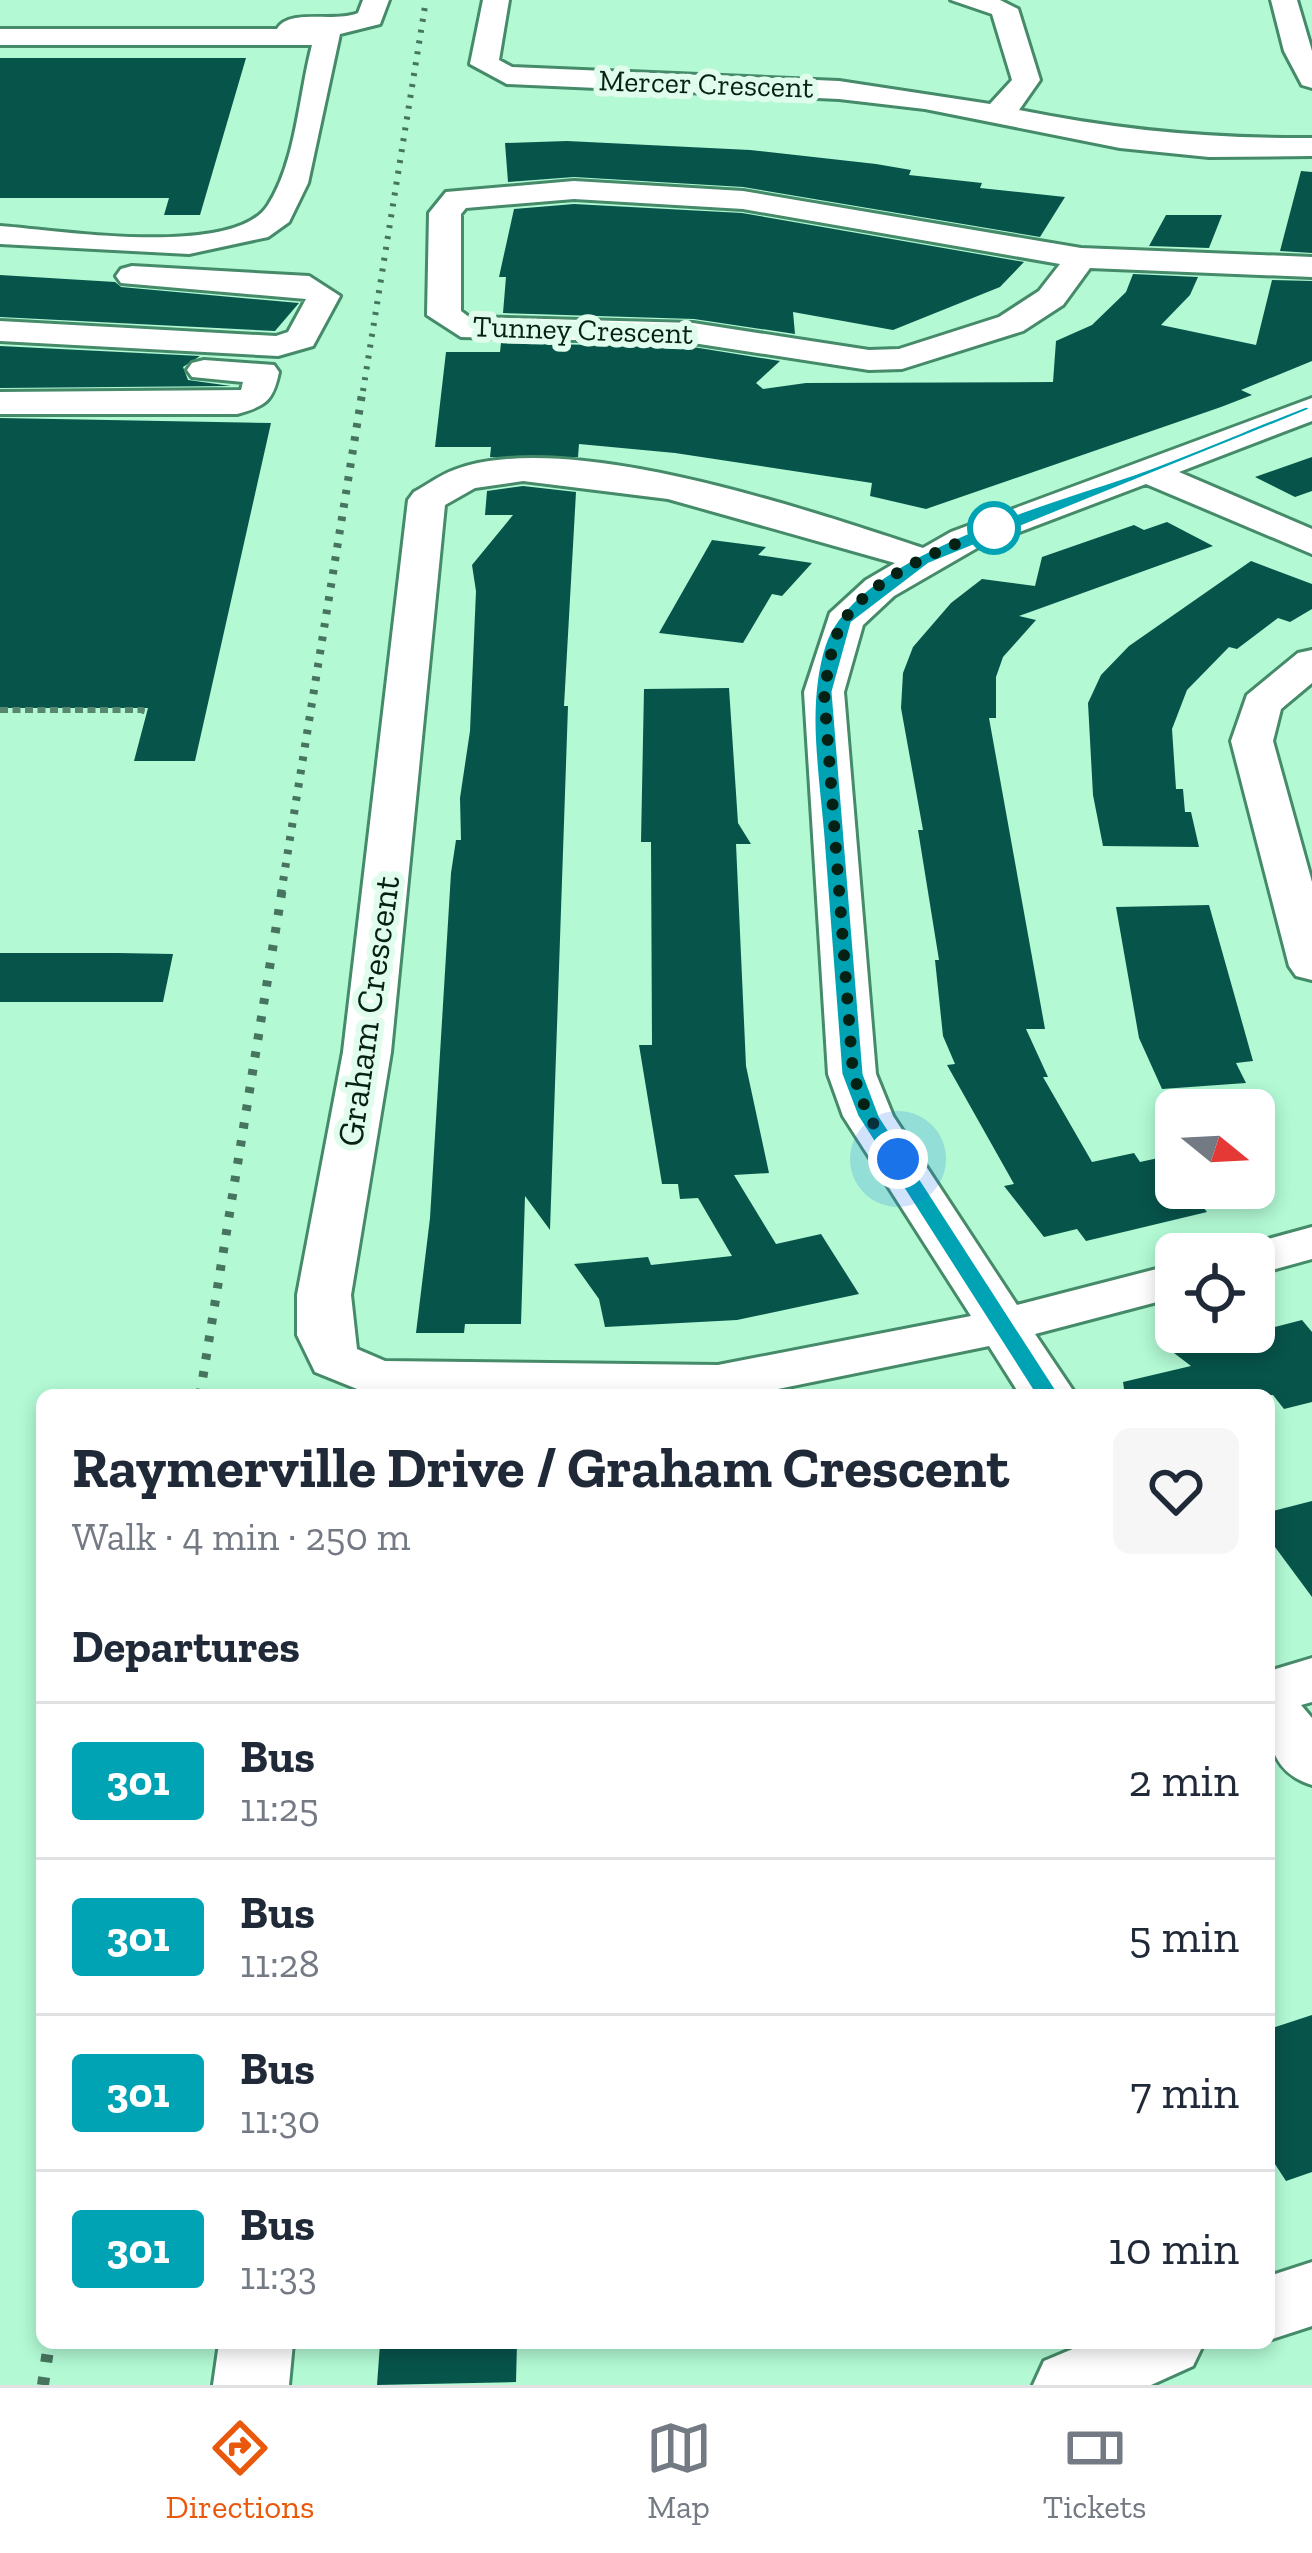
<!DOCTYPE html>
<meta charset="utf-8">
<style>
:root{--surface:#fff;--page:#f6f6f7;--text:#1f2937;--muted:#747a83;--line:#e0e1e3;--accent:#ea580c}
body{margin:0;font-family:"Zilla Slab",serif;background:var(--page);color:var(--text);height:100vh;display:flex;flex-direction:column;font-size:45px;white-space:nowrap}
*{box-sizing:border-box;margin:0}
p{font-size:39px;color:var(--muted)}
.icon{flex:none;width:66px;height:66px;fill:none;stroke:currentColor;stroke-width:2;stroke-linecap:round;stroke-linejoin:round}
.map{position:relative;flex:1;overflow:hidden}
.panel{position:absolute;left:36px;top:1389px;width:1239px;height:960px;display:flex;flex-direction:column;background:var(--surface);border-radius:18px;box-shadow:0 6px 18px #0003}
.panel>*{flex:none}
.badge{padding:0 24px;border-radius:9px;font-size:42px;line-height:78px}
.needle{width:78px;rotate:108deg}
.tools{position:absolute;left:1155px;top:1089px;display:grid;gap:24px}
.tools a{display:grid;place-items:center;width:120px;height:120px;border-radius:18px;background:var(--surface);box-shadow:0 6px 18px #0003;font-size:60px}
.you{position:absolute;width:60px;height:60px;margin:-30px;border:9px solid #fff;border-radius:50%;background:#1a73e8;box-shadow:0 0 0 18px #1a73e833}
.map>.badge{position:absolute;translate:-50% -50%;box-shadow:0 0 0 6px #fff}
h2{padding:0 36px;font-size:45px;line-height:108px}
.round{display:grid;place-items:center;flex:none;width:126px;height:126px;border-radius:18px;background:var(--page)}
.overview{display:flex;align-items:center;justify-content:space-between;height:204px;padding:0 36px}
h1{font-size:57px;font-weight:800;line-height:90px}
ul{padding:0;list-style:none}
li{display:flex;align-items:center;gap:36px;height:156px;padding:0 36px;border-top:3px solid var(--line)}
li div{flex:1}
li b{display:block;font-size:45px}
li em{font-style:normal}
li .badge{min-width:132px;font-weight:700;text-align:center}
.tab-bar{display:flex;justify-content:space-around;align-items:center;height:168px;border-top:3px solid var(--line);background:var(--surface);font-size:33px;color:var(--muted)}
.tab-bar a{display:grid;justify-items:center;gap:6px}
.tab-bar .selected{color:var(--accent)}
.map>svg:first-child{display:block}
.building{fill:#07544b}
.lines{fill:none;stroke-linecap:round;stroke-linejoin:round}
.minor-casing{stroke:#458a69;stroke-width:6}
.path{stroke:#57886f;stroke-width:6;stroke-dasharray:8 4.5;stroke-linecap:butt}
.minor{fill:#fff;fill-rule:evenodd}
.rail-far3{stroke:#47745e;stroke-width:6;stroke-dasharray:3 8;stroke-linecap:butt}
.rail-far2{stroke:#47745e;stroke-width:8;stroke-dasharray:4.5 9;stroke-linecap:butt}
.rail-far1{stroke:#47745e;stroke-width:9;stroke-dasharray:6 12;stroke-linecap:butt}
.rail{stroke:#47745e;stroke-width:12;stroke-dasharray:8 15;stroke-linecap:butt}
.line{fill:#00a3b4;stroke:#fff;stroke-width:3}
.walk{stroke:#042114;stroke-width:12;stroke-dasharray:0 21.6}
.stop-dot{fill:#fff;stroke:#00a3b4;stroke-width:6}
.labels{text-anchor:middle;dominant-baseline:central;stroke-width:12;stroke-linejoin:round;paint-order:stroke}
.far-street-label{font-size:30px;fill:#042114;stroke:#e0fcec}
.street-label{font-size:36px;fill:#042114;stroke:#e0fcec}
</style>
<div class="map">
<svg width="1312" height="2385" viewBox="0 0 1312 2385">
<rect width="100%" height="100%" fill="#b2f9d4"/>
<!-- building -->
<path class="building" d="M0,58H246L200,215H164L169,198H0Z
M567,141L750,150L876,164L911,170L909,175L982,183L980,188L1065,197L1040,237L743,187L574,177L508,182L505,143Z
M1301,171L1312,172V253L1280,251Z
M574,204L742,213L1024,262L1000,287L893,330L793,312L795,334L694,319L503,313L506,277H499L514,209Z
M1166,215H1222L1209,248L1149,246Z
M1133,274L1198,277L1190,295L1161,325L1256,345L1272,280L1312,281V361L1241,390L1252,395L1221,407L926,509L870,496L872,483L675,453L579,444L578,457H490L491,447H435L446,352H500L501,343L693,347L780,361L756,383L763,389L806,383L1053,382L1056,341L1092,325L1126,292Z
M0,275L115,282L121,287L299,303L275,331L0,317Z
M0,346L200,356L183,367L188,380L231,386L0,388Z
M0,418L271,423L195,761H134L148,708H0Z
M1312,457V491L1295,497L1255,477Z
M523,486L576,492L564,706H568L550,1230L525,1196L521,1324H465L464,1333H416L430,1218L451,873L456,840H461L460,798L470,731L476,591L472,565L513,515H485L487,491Z
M1167,522L1213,546L1019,616L1036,620L1003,657L996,677V718H989L1045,1029H1026L1048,1077H1043L1092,1162L1134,1153L1140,1162L1163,1157L1176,1173V1188H1188L1207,1212L1086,1241L1077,1229L1044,1237L1004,1186L1014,1184L947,1065L955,1064L943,1036L935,960H939L918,830H923L901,708L903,673L913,647L951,603L982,579L1035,586L1042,557L1134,525L1144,530Z
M712,540L766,547L758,555L812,563L782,596L772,594L743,643L659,633Z
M1251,561L1312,584V609L1290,622L1278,618L1237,649L1229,647L1187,690L1172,729L1176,789H1183L1185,812H1191L1199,847L1103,846L1093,795L1088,703L1101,675L1129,646Z
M729,688L738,823L751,844H736L746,1066L769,1173L734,1175L776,1244L821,1234L859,1294L737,1320L605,1327L599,1299L574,1264L648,1257L651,1265L732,1256L698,1198L680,1199L678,1184H662L639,1045H652L651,842H641L644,689Z
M1209,905L1253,1061L1236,1063L1246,1083L1162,1089L1139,1038L1116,907Z
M0,953H118L173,954L163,1002H0Z
M1302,1320L1312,1332V1402L1284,1409L1273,1395H1125L1123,1382L1191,1366L1174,1353Z
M1312,1501V1597L1269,1539V1512Z
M1312,2015V2172L1286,2181L1269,2155V2029Z
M517,2343L516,2382L377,2385L380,2344Z"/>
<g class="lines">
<!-- minor casing -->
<g class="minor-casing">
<path id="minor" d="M363,0H389L380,24L340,34L308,183L289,222L268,237L189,254L0,244V226C57,230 234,259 268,205C296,162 299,94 312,45H0V29H277C289,8 335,23 358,13Z
M483,0H509L499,60L512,67L839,81L990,104L1012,80L992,14L951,0H1000L1018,9L1040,80L1019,110C1118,130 1211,139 1312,138V156L1209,157L1120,148L925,109L839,99L507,84L470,64Z
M1271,0H1297L1312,51V88L1302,85L1284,51Z
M574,181L743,191L1081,248L1312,257V277L1090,268L1063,305L1023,331L902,369L869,370L693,343L461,337L427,315L429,213L446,192ZM574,199L743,209L1060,264L1039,291L999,317L899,349L869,350L693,323L469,317L461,311V214L466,208Z
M132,266L309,276L340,296L313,346L278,356L0,341V321L276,336L288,332L306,299L121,283L116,276L121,269Z
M204,360L274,365L279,372C273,401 266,406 237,414H0V392L241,390L243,382L192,377L187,370L192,363Z
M1312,398V421L1179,472L1312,529V554L1146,484L977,548L894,596L863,625L844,692L876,1074L893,1116L1017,1305L1176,1264V1297L1035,1334L1076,1395H1020L989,1346L748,1395H372L315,1372L297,1335V1295L343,1052L408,500L414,492C427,485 440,475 454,470C566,427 811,511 923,548L951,532ZM523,481L668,499L895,563L866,580L830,613L804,692L828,1074L843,1116L971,1316L718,1365L385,1361L357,1349L351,1295L391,1052L445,505L475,488Z
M1312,650V683L1281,709L1273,741L1312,882V980L1296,976L1289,966L1231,741L1247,695L1298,653Z
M1312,1227V1259L1254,1275V1254H1231L1235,1248Z
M1312,1658V1702L1301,1705L1312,1718V1785C1258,1768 1269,1718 1269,1671Z
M1312,2262V2326L1269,2340V2276Z
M219,2343H293L289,2385H213Z
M1087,2343H1204L1193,2366L1151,2385H1033L1044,2361Z"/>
</g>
<!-- path -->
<path class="path" d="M0,710H142L140,716"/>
<!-- minor -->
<use href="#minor" class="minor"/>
<!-- rail-far3 -->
<path class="rail-far3" d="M363,391L426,0"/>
<!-- rail-far2 -->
<path class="rail-far2" d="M281,894L363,388"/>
<!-- rail-far1 -->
<path class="rail-far1" d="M200,1395L282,891"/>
<!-- rail -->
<path class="rail" d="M43,2385L49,2343"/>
</g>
<!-- line -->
<path class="line" d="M1306,406L1312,409L929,564L852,623L833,692L864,1074L880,1116L1060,1395L1048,1403L1039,1401L857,1116L841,1074C835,995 829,916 823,837C818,775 805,706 824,646C854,552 1060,501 1145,470C1199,450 1252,427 1306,406Z"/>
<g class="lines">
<!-- walk -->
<path class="walk" d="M898,1159L868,1116L853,1074L824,692C829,668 831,641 844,620C876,574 945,548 994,528"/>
</g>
<!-- markers -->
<circle class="stop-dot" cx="994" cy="528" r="24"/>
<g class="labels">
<!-- far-street labels -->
<g class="far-street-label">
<text transform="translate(706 84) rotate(2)">Mercer Crescent</text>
<text transform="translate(583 330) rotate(2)">Tunney Crescent</text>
</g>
<!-- street labels -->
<g class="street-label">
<text transform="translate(368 1011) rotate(-82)">Graham Crescent</text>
</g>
</g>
</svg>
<div class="tools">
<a><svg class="needle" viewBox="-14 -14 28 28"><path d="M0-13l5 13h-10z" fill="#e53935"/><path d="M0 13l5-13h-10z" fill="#747a83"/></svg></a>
<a><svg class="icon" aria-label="locate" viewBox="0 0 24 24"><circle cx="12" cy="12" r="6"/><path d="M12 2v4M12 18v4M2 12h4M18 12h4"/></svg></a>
</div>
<div class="you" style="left:898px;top:1159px"></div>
<section class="panel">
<div class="overview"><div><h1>Raymerville Drive / Graham Crescent</h1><p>Walk · 4 min · 250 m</p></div><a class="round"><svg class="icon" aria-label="heart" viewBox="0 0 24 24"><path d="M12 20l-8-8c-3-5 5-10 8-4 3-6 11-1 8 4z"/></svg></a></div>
<h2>Departures</h2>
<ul>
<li><span class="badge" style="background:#00a3b4;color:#fff">301</span><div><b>Bus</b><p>11:25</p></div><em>2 min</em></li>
<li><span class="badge" style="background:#00a3b4;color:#fff">301</span><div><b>Bus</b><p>11:28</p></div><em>5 min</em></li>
<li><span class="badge" style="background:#00a3b4;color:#fff">301</span><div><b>Bus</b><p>11:30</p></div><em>7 min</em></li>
<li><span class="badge" style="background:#00a3b4;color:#fff">301</span><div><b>Bus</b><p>11:33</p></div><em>10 min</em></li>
</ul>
</section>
</div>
<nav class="tab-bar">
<a class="selected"><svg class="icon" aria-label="directions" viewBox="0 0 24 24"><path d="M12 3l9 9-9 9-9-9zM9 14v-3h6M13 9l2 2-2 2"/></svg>Directions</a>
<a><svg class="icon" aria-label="map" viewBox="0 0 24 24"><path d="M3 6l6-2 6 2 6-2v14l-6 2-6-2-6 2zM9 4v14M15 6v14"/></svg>Map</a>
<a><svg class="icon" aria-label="tickets" viewBox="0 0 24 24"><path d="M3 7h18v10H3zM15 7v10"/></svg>Tickets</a>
</nav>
